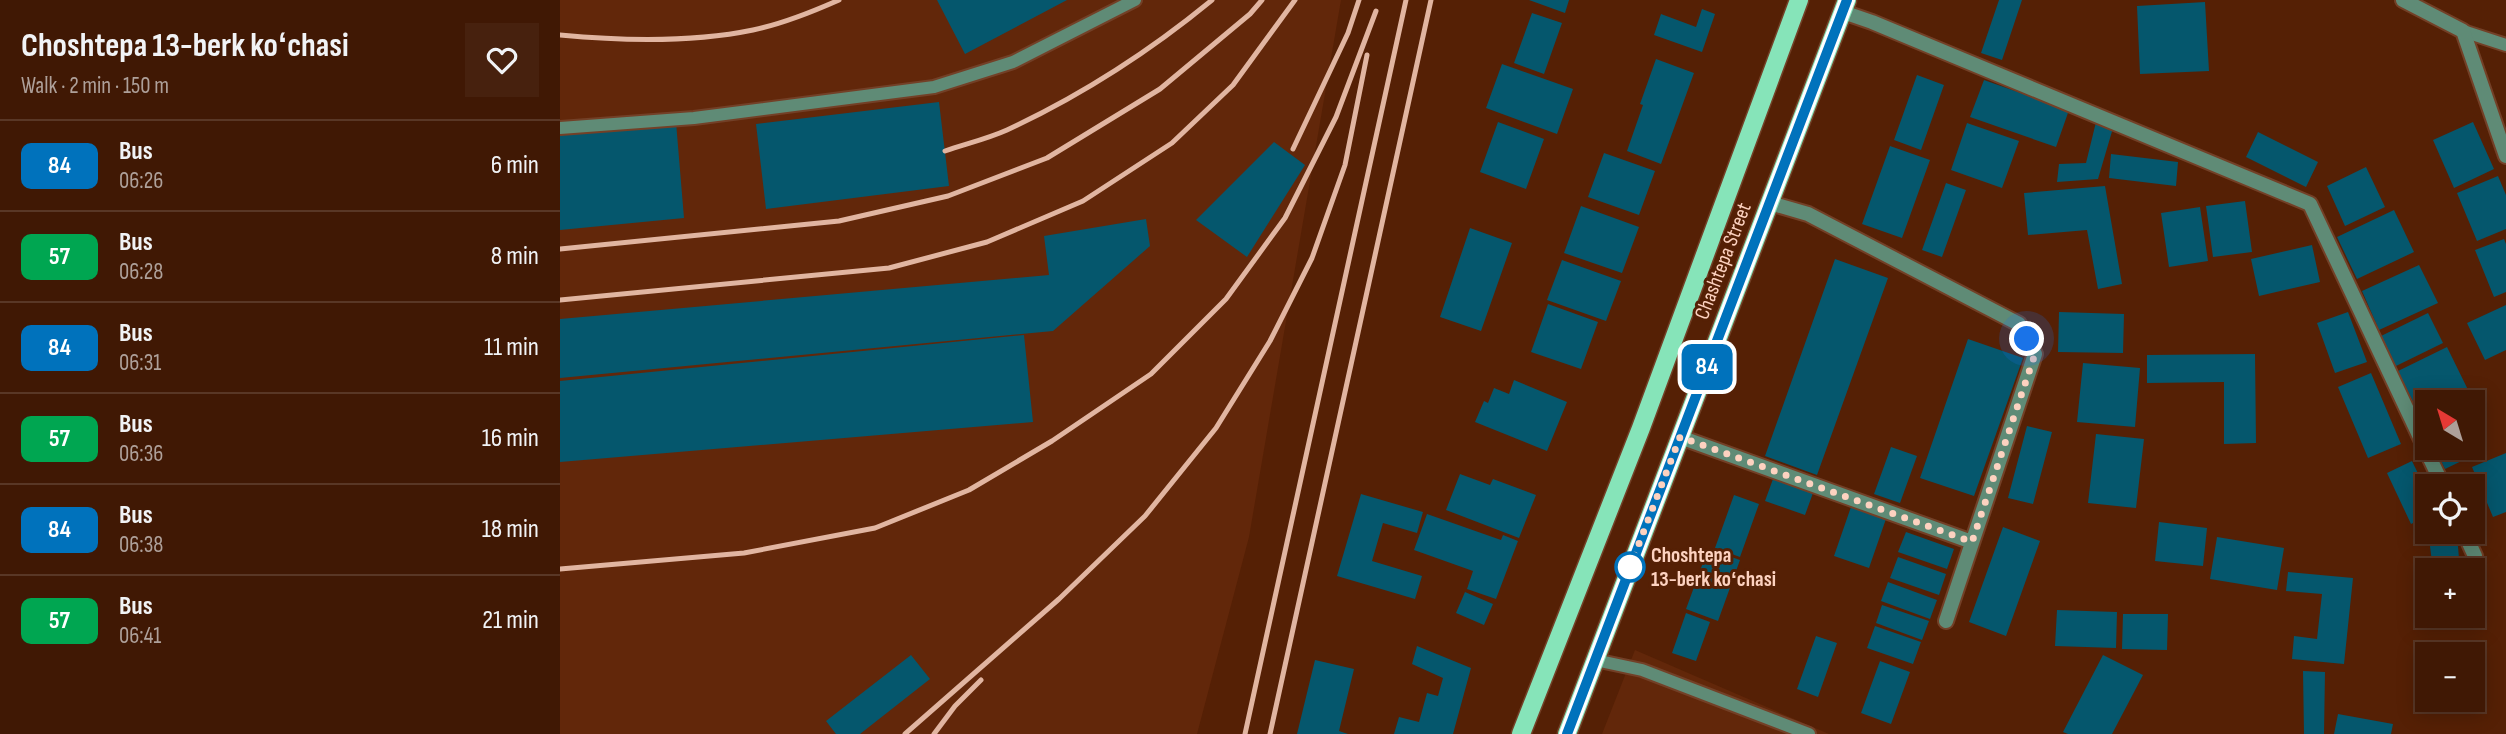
<!DOCTYPE html>
<meta charset="utf-8">
<style>
:root{--surface:#401804;--page:#47210e;--text:#f1f3f6;--muted:#aea09a;--line:#593726}
body{margin:0;font-family:"Sofia Sans Condensed",sans-serif;background:var(--page);color:var(--text);height:100vh;display:flex;flex-direction:column;font-size:26px;white-space:nowrap}
*{box-sizing:border-box;margin:0}
p{font-size:23px;color:var(--muted)}
.icon{flex:none;width:38px;height:38px;fill:none;stroke:currentColor;stroke-width:2;stroke-linecap:round;stroke-linejoin:round}
.map{position:relative;flex:1;overflow:hidden}
.sheet{display:flex;flex-direction:column;background:var(--surface);width:560px}
.sheet>*{flex:none}
.badge{padding:0 14px;border-radius:10px;font-size:24px;line-height:46px}
.needle{width:46px;rotate:322deg}
.buttons{position:absolute;left:1855px;top:390px;display:grid;gap:14px}
.buttons a{display:grid;place-items:center;width:70px;height:70px;border-radius:0px;background:var(--surface);box-shadow:0 4px 18px #0003,0 0 0 2px var(--line);font-size:35px}
.you{position:absolute;width:35px;height:35px;margin:-18px;border:5px solid #fff;border-radius:50%;background:#1a73e8;box-shadow:0 0 0 10px #1a73e833}
.map>.badge{position:absolute;translate:-50% -50%;box-shadow:0 0 0 4px #fff}
.round{display:grid;place-items:center;flex:none;width:74px;height:74px;border-radius:0px;background:var(--page)}
.head{display:flex;align-items:center;justify-content:space-between;height:119px;padding:0 21px}
h1{font-size:33px;font-weight:700;line-height:52px}
ul{padding:0;list-style:none}
li{display:flex;align-items:center;gap:21px;height:91px;padding:0 21px;border-top:2px solid var(--line)}
li div{flex:1}
li b{display:block;font-size:26px}
li em{font-style:normal}
li .badge{min-width:77px;font-weight:700;text-align:center}
main{display:flex;flex:1;min-height:0}
.map>svg:first-child{display:block}
.built{fill:#62270a}
.building{fill:#05576d}
.lines{fill:none;stroke-linecap:round;stroke-linejoin:round}
.service-casing{stroke:#734027;stroke-width:16}
.minor-casing{stroke:#734027;stroke-width:18}
.primary-casing{stroke:#734027;stroke-width:21}
.service{stroke:#5f8b76;stroke-width:12}
.minor{stroke:#5f8b76;stroke-width:14}
.primary{stroke:#86e4b9;stroke-width:18}
.rail{stroke:#e1b5a1;stroke-width:5}
.line-casing{stroke:#fff;stroke-width:16}
.line{stroke:#0072bc;stroke-width:10}
.walk{stroke:#fdd2c0;stroke-width:7;stroke-dasharray:0 12.6}
.stop-dot{fill:#fff;stroke:#0072bc;stroke-width:3.5}
.labels{text-anchor:middle;dominant-baseline:central;stroke-width:6;stroke-linejoin:round;paint-order:stroke}
.street-label{font-size:21px;fill:#fdd2c0;stroke:#552005}
.stop-label{font-size:21px;font-weight:bold;fill:#fdd2c0;stroke:#552005;text-anchor:start}
</style>
<main>
<section class="sheet">
<div class="head"><div><h1>Choshtepa 13-berk koʻchasi</h1><p>Walk · 2 min · 150 m</p></div><a class="round"><svg class="icon" aria-label="heart" viewBox="0 0 24 24"><path d="M12 20l-8-8c-3-5 5-10 8-4 3-6 11-1 8 4z"/></svg></a></div>
<ul>
<li><span class="badge" style="background:#0072bc;color:#fff">84</span><div><b>Bus</b><p>06:26</p></div><em>6 min</em></li>
<li><span class="badge" style="background:#00a651;color:#fff">57</span><div><b>Bus</b><p>06:28</p></div><em>8 min</em></li>
<li><span class="badge" style="background:#0072bc;color:#fff">84</span><div><b>Bus</b><p>06:31</p></div><em>11 min</em></li>
<li><span class="badge" style="background:#00a651;color:#fff">57</span><div><b>Bus</b><p>06:36</p></div><em>16 min</em></li>
<li><span class="badge" style="background:#0072bc;color:#fff">84</span><div><b>Bus</b><p>06:38</p></div><em>18 min</em></li>
<li><span class="badge" style="background:#00a651;color:#fff">57</span><div><b>Bus</b><p>06:41</p></div><em>21 min</em></li>
</ul>
</section>
<div class="map">
<svg width="1946" height="734" viewBox="0 0 1946 734">
<rect width="100%" height="100%" fill="#552005"/>
<!-- built -->
<path class="built" d="M0,0H781L689,537L637,734H0Z
M1075,650L1269,734H1042Z"/>
<!-- building -->
<path class="building" d="M377,0H507L405,54Z
M969,0H1009L1005,13Z
M1439,0H1462L1442,60L1421,53Z
M1645,2L1649,71L1580,74L1577,6Z
M1142,9L1155,14L1142,52L1094,35L1101,14L1136,27Z
M972,13L1002,23L984,74L954,63Z
M1096,59L1134,73L1101,164L1067,151L1083,105L1080,104Z
M942,64L1013,89L997,134L926,108Z
M1357,75L1384,85L1361,150L1334,140Z
M1424,80L1509,110L1496,147L1410,117Z
M379,102L389,186L206,209L196,124Z
M116,122L124,218L0,230V132Z
M938,122L984,139L966,189L920,172Z
M1536,122L1553,128L1538,179L1497,182L1499,164L1526,163Z
M1913,122L1934,169L1894,188L1873,140Z
M1407,123L1459,141L1442,188L1391,170Z
M1698,132L1758,162L1746,187L1686,157Z
M714,142L745,165L687,257L636,220Z
M1330,146L1370,160L1342,238L1302,224Z
M1044,153L1095,171L1079,215L1028,197Z
M1551,154L1618,162L1616,186L1549,178Z
M1806,167L1825,207L1785,226L1767,186Z
M1938,176L1946,195V229L1917,241L1897,193Z
M1386,183L1406,190L1382,257L1362,250Z
M1545,186L1562,284L1538,289L1527,230L1468,235L1464,193Z
M1685,201L1692,252L1653,257L1646,206Z
M1021,206L1079,227L1062,273L1004,253Z
M1640,207L1648,261L1609,267L1601,213Z
M1834,210L1854,252L1797,279L1777,237Z
M586,219L590,246L493,331L0,378V319L489,275L484,236Z
M910,228L952,243L921,331L880,317Z
M1944,239L1946,244V292L1934,297L1915,250Z
M1752,245L1760,282L1699,296L1691,259Z
M1275,259L1328,278L1257,475L1205,456Z
M1002,260L1061,281L1046,321L987,300Z
M1859,265L1878,303L1819,330L1802,291Z
M988,304L1038,322L1021,369L971,352Z
M1946,305V350L1925,360L1907,323Z
M1499,312L1564,314L1563,353L1498,352Z
M1788,312L1807,362L1775,373L1757,323Z
M1868,313L1883,343L1836,366L1821,336Z
M464,335L473,422L0,462V381Z
M1408,339L1463,358L1414,496L1360,478Z
M1887,347L1913,400L1907,402H1867V422L1864,424L1838,371Z
M1695,354L1696,443L1664,444V382L1587,383V355Z
M1523,363L1580,368L1575,427L1517,422Z
M1811,373L1841,444L1808,458L1778,387Z
M954,380L1007,402L987,451L915,422L924,401L928,403L934,388L949,394Z
M1467,426L1492,432L1473,504L1448,498Z
M1536,434L1584,439L1576,508L1528,503Z
M1331,447L1357,456L1340,503L1314,494Z
M1875,448H1913L1916,454L1885,469Z
M1946,453V512L1933,517L1912,467Z
M1852,461L1867,492V516L1851,524L1827,473Z
M900,474L930,485L933,479L976,495L959,538L886,510Z
M1213,479L1253,493L1245,515L1205,501Z
M801,494L863,512L857,533L823,523L812,561L862,576L855,599L777,576Z
M1174,495L1199,504L1180,557L1155,548Z
M1292,504L1327,516L1309,568L1274,556Z
M867,514L941,540L943,535L958,541L936,599L907,589L913,571L854,550Z
M1599,522L1647,528L1643,566L1595,561Z
M1443,527L1480,541L1446,636L1409,622Z
M1346,532L1394,549L1387,569L1338,552Z
M1897,535L1900,570H1873L1869,538Z
M1657,537L1724,548L1717,590L1650,579Z
M1148,549L1180,560L1158,621L1126,609Z
M1338,557L1386,574L1379,595L1330,578Z
M1728,572L1793,578L1784,664L1732,659L1734,636L1757,639L1762,594L1726,591Z
M1328,582L1377,600L1370,619L1321,601Z
M905,592L933,604L924,625L896,613Z
M1322,605L1369,621L1362,640L1316,623Z
M1497,610L1557,612L1556,648L1495,646Z
M1126,613L1150,622L1136,661L1112,653Z
M1563,614H1608L1607,650L1562,649Z
M1315,626L1361,642L1353,664L1307,648Z
M1256,636L1277,643L1258,697L1237,689Z
M857,646L911,668L893,734H834L839,717L859,722L867,693L878,696L883,678L852,664Z
M351,655L370,679L300,734H276L266,721Z
M1543,655L1583,675L1552,734H1508L1503,732Z
M755,660L794,669L779,731L788,734H737Z
M1320,661L1350,672L1331,724L1301,713Z
M1743,671L1765,672L1764,734H1744Z
M1778,714L1833,724L1831,734H1774Z"/>
<g class="lines">
<!-- service casing -->
<g class="service-casing">
<path id="service" d="M1903,31L1946,45
M0,128L134,118L374,87L453,62L575,0
M1035,660L1082,670L1249,734"/>
</g>
<!-- minor casing -->
<g class="minor-casing">
<path id="minor" d="M1843,0L1903,31L1946,156
M1283,12L1312,22L1750,204L1883,486
M1210,203L1248,214L1459,324L1475,354L1386,621
M1120,437L1412,542
M1904,532L1915,556"/>
</g>
<!-- primary casing -->
<g class="primary-casing">
<path id="primary" d="M961,734L1081,428L1239,0
M1007,734L1287,0"/>
</g>
<!-- service -->
<use href="#service" class="service"/>
<!-- minor -->
<use href="#minor" class="minor"/>
<!-- primary -->
<use href="#primary" class="primary"/>
<!-- rail -->
<path class="rail" d="M0,35C63,41 130,43 193,30C222,24 252,12 279,0
M733,149L788,33L799,0
M385,151C405,144 427,139 447,130C520,96 590,51 652,0
M0,249L279,221L388,196L487,158L600,89L690,14L702,0
M0,300L329,268L427,242L523,201L612,143L673,85L735,0
M0,569L184,553L315,528L409,490L492,441L591,374L666,299L725,218L776,117L816,11
M345,734L499,599L585,516L656,428L710,341L752,258L785,165L807,55
M374,734L395,706L421,680
M685,734L846,0
M710,734L871,0"/>
</g>
<g class="lines">
<!-- line casing -->
<g class="line-casing">
<path id="line" d="M1007,734L1287,0"/>
</g>
<!-- line -->
<use href="#line" class="line"/>
<!-- walk -->
<path class="walk" d="M1070,567L1120,437L1412,542L1475,354L1467,339"/>
</g>
<!-- markers -->
<circle class="stop-dot" cx="1070" cy="567" r="14"/>
<g class="labels">
<!-- street labels -->
<g class="street-label">
<text transform="translate(1163 261) rotate(-69)">Chashtepa Street</text>
</g>
<!-- stop labels -->
<g class="stop-label">
<text x="1091" y="555">Choshtepa<tspan x="1091" dy="24">13-berk koʻchasi</tspan></text>
</g>
</g>
</svg>
<div class="buttons">
<a><svg class="needle" viewBox="-14 -14 28 28"><path d="M0-13l5 13h-10z" fill="#e53935"/><path d="M0 13l5-13h-10z" fill="#aea09a"/></svg></a>
<a><svg class="icon" aria-label="locate" viewBox="0 0 24 24"><circle cx="12" cy="12" r="6"/><path d="M12 2v4M12 18v4M2 12h4M18 12h4"/></svg></a>
<a>+</a>
<a>−</a>
</div>
<div class="you" style="left:1467px;top:339px"></div>
<b class="badge" style="left:1147px;top:367px;background:#0072bc;color:#fff">84</b>
</div>
</main>
